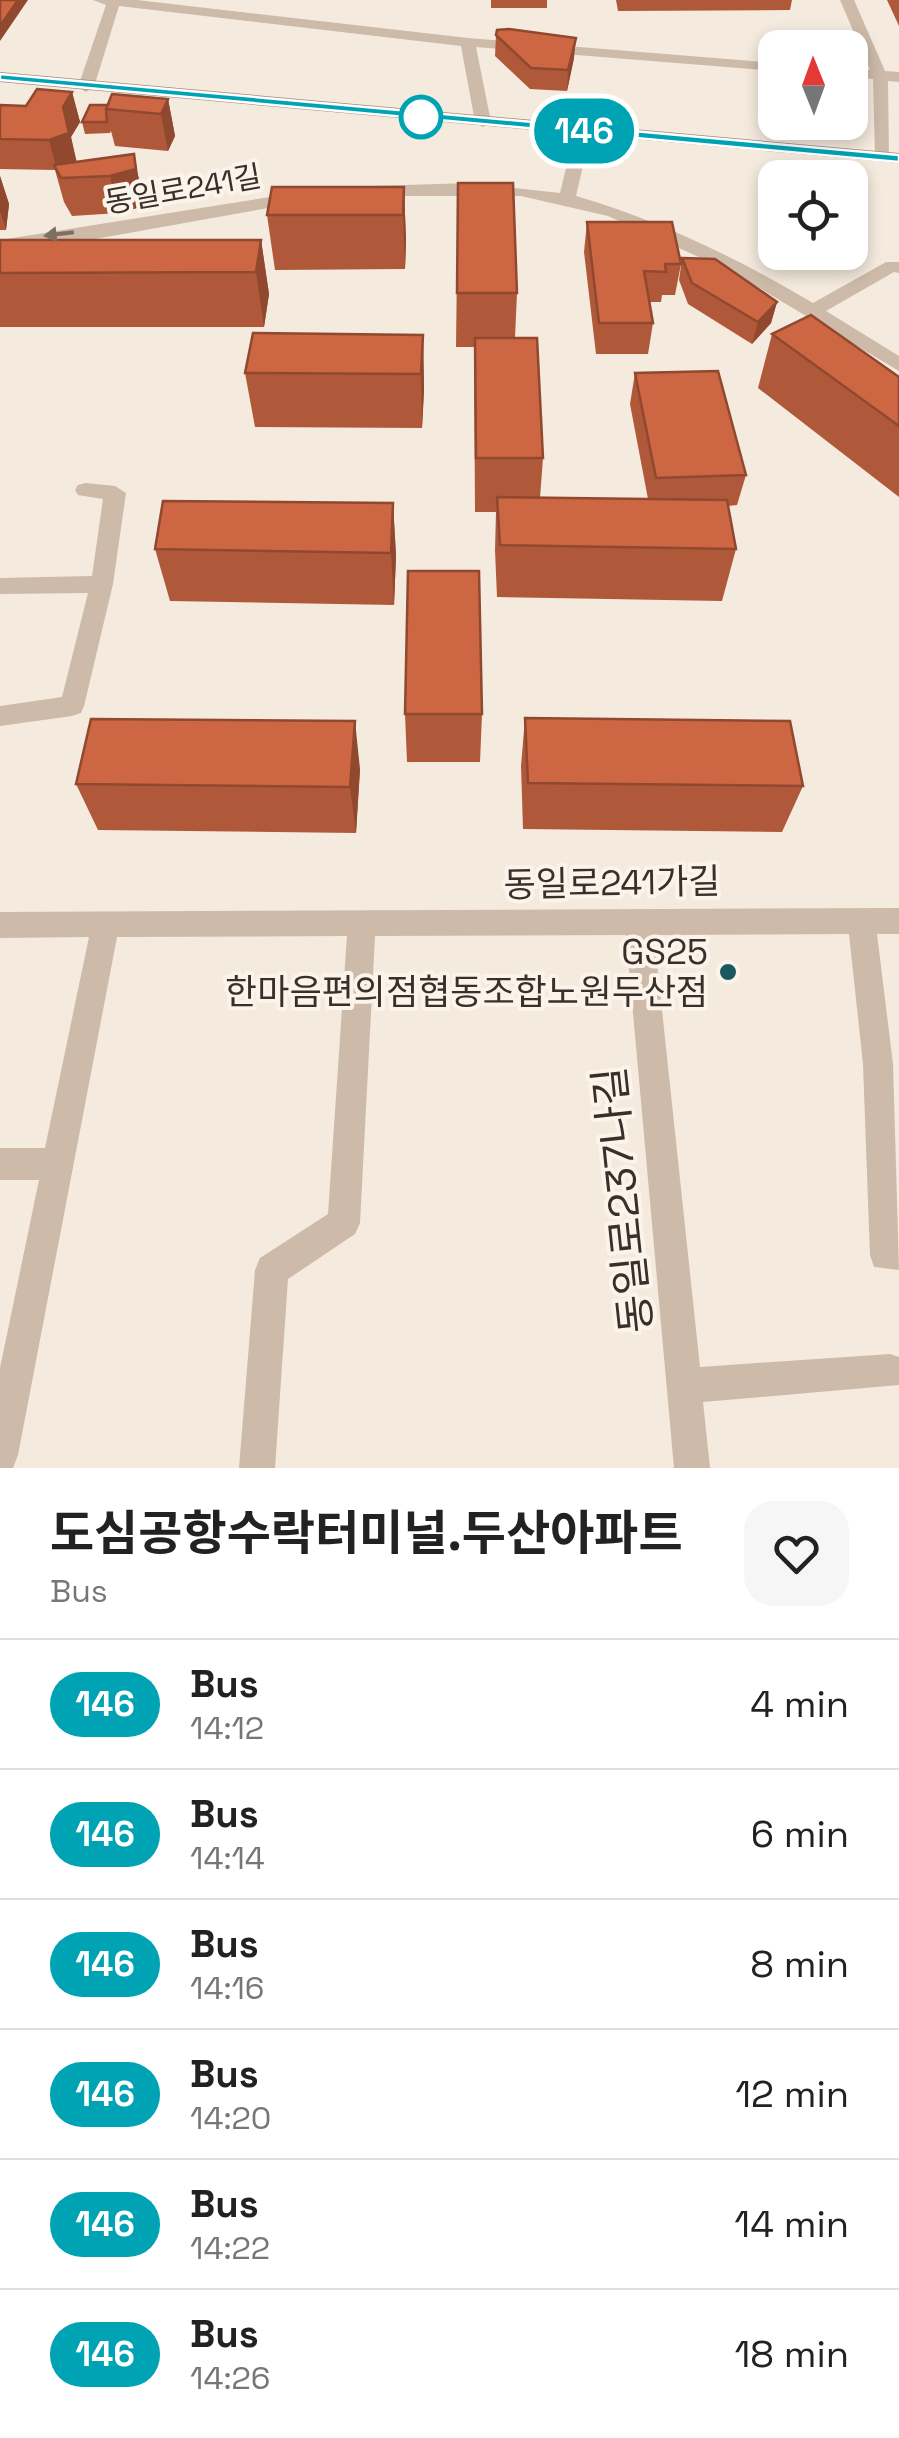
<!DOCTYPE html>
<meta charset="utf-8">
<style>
:root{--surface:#fff;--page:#f6f6f6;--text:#222;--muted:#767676;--line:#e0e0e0}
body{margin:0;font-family:"Space Grotesk","Noto Sans KR",sans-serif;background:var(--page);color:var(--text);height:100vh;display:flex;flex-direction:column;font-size:38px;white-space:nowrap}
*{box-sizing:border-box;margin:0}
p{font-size:32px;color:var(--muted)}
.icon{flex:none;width:55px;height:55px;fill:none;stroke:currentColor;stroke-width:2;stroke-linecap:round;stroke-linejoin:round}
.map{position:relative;height:1468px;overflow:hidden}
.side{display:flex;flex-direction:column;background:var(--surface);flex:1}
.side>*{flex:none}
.badge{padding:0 20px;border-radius:32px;font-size:35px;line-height:65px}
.needle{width:65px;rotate:359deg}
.fabs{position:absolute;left:758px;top:30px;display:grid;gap:20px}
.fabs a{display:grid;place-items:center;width:110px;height:110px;border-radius:20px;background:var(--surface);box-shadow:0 5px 15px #0003;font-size:50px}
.map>.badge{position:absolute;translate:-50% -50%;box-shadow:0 0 0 5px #fff}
.round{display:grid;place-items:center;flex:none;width:105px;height:105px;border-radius:30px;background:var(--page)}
.summary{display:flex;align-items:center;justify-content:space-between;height:170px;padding:0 50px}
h1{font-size:48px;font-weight:700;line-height:75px}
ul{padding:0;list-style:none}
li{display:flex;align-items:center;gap:30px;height:130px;padding:0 50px;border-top:2px solid var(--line)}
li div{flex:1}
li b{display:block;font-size:38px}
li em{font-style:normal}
li .badge{min-width:110px;font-weight:700;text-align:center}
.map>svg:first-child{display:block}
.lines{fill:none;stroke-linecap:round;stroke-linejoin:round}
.minor{fill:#cdbaa9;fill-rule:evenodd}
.secondary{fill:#a1897a;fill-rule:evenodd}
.wall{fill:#b0593a}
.shaded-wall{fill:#90482f}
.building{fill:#cd6743;stroke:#90482f;stroke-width:2.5}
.oneway{fill:#7c6e63}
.line{fill:#00a3b4;stroke:#fff;stroke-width:2.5}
.stop-dot{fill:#fff;stroke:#00a3b4;stroke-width:5}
.poi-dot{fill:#1c595f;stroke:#fbf4eb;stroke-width:4}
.labels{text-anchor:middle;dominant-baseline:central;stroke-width:8;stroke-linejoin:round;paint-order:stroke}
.far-street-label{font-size:30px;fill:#3a2f29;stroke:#fbf4eb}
.street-label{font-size:35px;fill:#3a2f29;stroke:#fbf4eb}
.poi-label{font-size:35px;fill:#3a2f29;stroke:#fbf4eb;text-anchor:end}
.near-street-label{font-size:42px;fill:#3a2f29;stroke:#fbf4eb}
</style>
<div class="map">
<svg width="899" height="1468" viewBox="0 0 899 1468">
<rect width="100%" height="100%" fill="#f4eade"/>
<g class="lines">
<!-- minor -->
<path class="minor" d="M93,0H137L468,38L775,63V71L476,47L491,122L483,127L475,122L461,46L119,6L94,87L86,92L78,87L106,5Z
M840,0H854L885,71L899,72V82L888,81L889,160L875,157L873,79L850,78V68L870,70Z
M583,126L591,131L576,196C661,221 737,258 813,303L886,262H899V273L894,272L826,311L899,356V371L734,273L608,216L521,196H371L363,191L371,186L471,183L560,193L575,131Z
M301,192L307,193V201L0,256V240Z
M86,483L115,486L126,493L113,584L84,706L81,713L72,716L0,726V706L62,697L88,593L0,594V578L92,576L103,499L78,495L75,490L78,485Z
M899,908V934H877L893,1064L899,1270L874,1267L870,1255L863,1064L849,934L654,935L700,1367L890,1354L899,1357V1385L703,1402L710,1468H674L626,935L375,936L360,1223L355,1234L288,1279L275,1468H239L255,1270L260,1258L328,1214L347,936L117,937L18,1455L13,1468H0V1368L39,1180H0V1148H45L89,937L0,938V912Z"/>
<!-- secondary -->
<path class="secondary" d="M0,72L899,153V163L0,82Z"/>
</g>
<!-- wall -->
<path class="wall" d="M491,0H547V8H491Z
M616,0H792L790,10L618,11Z
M887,0H899V26Z
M496,35L574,58L567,91L530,89L495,56Z
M72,92L80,122L71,137L76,162L134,154L144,206L119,213L72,216L64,202L55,170L0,169V105L26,106Z
M168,99L175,136L168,151L115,146L111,131L110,133L85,134L82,122L108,105Z
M0,176L9,204L6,230H0Z
M458,183L517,293L515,338L543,458L540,498L648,499L630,404L635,373L746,475L737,505L728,506L736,549L722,601L497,597L495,550L496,512H475L474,347H456Z
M404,187L406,241L405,269L275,270L267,215Z
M587,222L681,264L675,295H662L661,302H650L653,323L648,354H596L584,252Z
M0,240H261L269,294L264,327H0Z
M682,258L777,302L771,323L752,344L688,304L679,280Z
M772,334L899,377V497L758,388Z
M423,335L424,390L422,428L255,427L245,373Z
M393,503L396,556L394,605L170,601L155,549Z
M405,714H482L480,762H407Z
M525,718L803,786L782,832L523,829L521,766Z
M360,769L356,833L98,830L76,784Z"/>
<!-- shaded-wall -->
<path class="shaded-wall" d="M18,0H28L0,41V26Z
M576,38L574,58L567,91L568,70Z
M72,92L80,122L71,137L77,163L57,170L49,140L63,107Z
M168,99L175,136L168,151L161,114Z
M134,154L144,206L119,213L110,176Z
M0,176L9,204L6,230L0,211Z
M404,187L406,241L405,269L403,215Z
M261,240L269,294L264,327L256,272Z
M777,302L771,323L752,344L758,322Z
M423,335L424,390L422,428L421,374Z
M393,503L396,556L394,605L391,553Z
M355,721L360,769L356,833L350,787Z"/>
<!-- building -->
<path class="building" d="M0,0H18L0,26Z
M509,29L576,38L568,70L531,68L496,35L497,30Z
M37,89L72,92L63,107L69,133L49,140L0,139V105L26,106Z
M112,94L168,99L161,114L106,109Z
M90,105H108L106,109L107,122H82Z
M134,154L136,169L110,176L61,178L54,165Z
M458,183H513L517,293H457Z
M272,187H404L403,215H267Z
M587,222H672L681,264H665L666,272L644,271L653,323H599Z
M0,240H261L256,272L0,273Z
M682,258L715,259L777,302L758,322L692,283Z
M811,315L899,377V426L772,334Z
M253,333L423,335L421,374L245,373Z
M475,338H537L543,458H476Z
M718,371L746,475L656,478L635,373Z
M497,497L727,500L736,549L500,545Z
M163,501L393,503L391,553L155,549Z
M408,571H479L482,714H405Z
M525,718L790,721L803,786L528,783Z
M91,719L355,721L350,787L76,784Z"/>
<!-- one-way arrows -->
<defs><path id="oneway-solid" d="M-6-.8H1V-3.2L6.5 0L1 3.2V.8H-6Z" transform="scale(2.5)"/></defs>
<use class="oneway" href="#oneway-solid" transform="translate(59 234) rotate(173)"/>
<!-- line -->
<path class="line" d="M0,74L899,155V162L0,80Z"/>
<!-- markers -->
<circle class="stop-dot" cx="421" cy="117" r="20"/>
<circle class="poi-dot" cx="728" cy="972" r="10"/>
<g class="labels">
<!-- far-street labels -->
<g class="far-street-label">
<text transform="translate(183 189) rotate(-10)">동일로241길</text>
</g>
<!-- street labels -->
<g class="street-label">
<text transform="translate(612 883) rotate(-1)">동일로241가길</text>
</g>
<!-- poi labels -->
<g class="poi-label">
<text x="708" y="952">GS25<tspan x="708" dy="40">한마음편의점협동조합노원두산점</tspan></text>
</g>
<!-- near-street labels -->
<g class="near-street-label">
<text transform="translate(623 1200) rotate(-96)">동일로237나길</text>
</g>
</g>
</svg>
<div class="fabs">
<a><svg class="needle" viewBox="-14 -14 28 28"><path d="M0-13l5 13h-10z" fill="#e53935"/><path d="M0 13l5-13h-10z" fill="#767676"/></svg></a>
<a><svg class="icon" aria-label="locate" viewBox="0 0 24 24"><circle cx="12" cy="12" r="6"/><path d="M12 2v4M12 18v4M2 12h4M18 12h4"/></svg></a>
</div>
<b class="badge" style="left:584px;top:131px;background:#00a3b4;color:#fff">146</b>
</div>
<section class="side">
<div class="summary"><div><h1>도심공항수락터미널.두산아파트</h1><p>Bus</p></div><a class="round"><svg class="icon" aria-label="heart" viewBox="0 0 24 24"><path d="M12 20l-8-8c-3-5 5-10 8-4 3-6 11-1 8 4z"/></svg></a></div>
<ul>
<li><span class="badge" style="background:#00a3b4;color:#fff">146</span><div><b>Bus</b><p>14:12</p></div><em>4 min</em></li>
<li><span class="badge" style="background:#00a3b4;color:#fff">146</span><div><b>Bus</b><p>14:14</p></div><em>6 min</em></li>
<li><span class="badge" style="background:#00a3b4;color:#fff">146</span><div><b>Bus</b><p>14:16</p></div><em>8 min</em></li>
<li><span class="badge" style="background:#00a3b4;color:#fff">146</span><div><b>Bus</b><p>14:20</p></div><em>12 min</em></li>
<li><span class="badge" style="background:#00a3b4;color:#fff">146</span><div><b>Bus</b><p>14:22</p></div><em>14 min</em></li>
<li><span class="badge" style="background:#00a3b4;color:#fff">146</span><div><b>Bus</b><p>14:26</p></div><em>18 min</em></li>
</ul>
</section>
